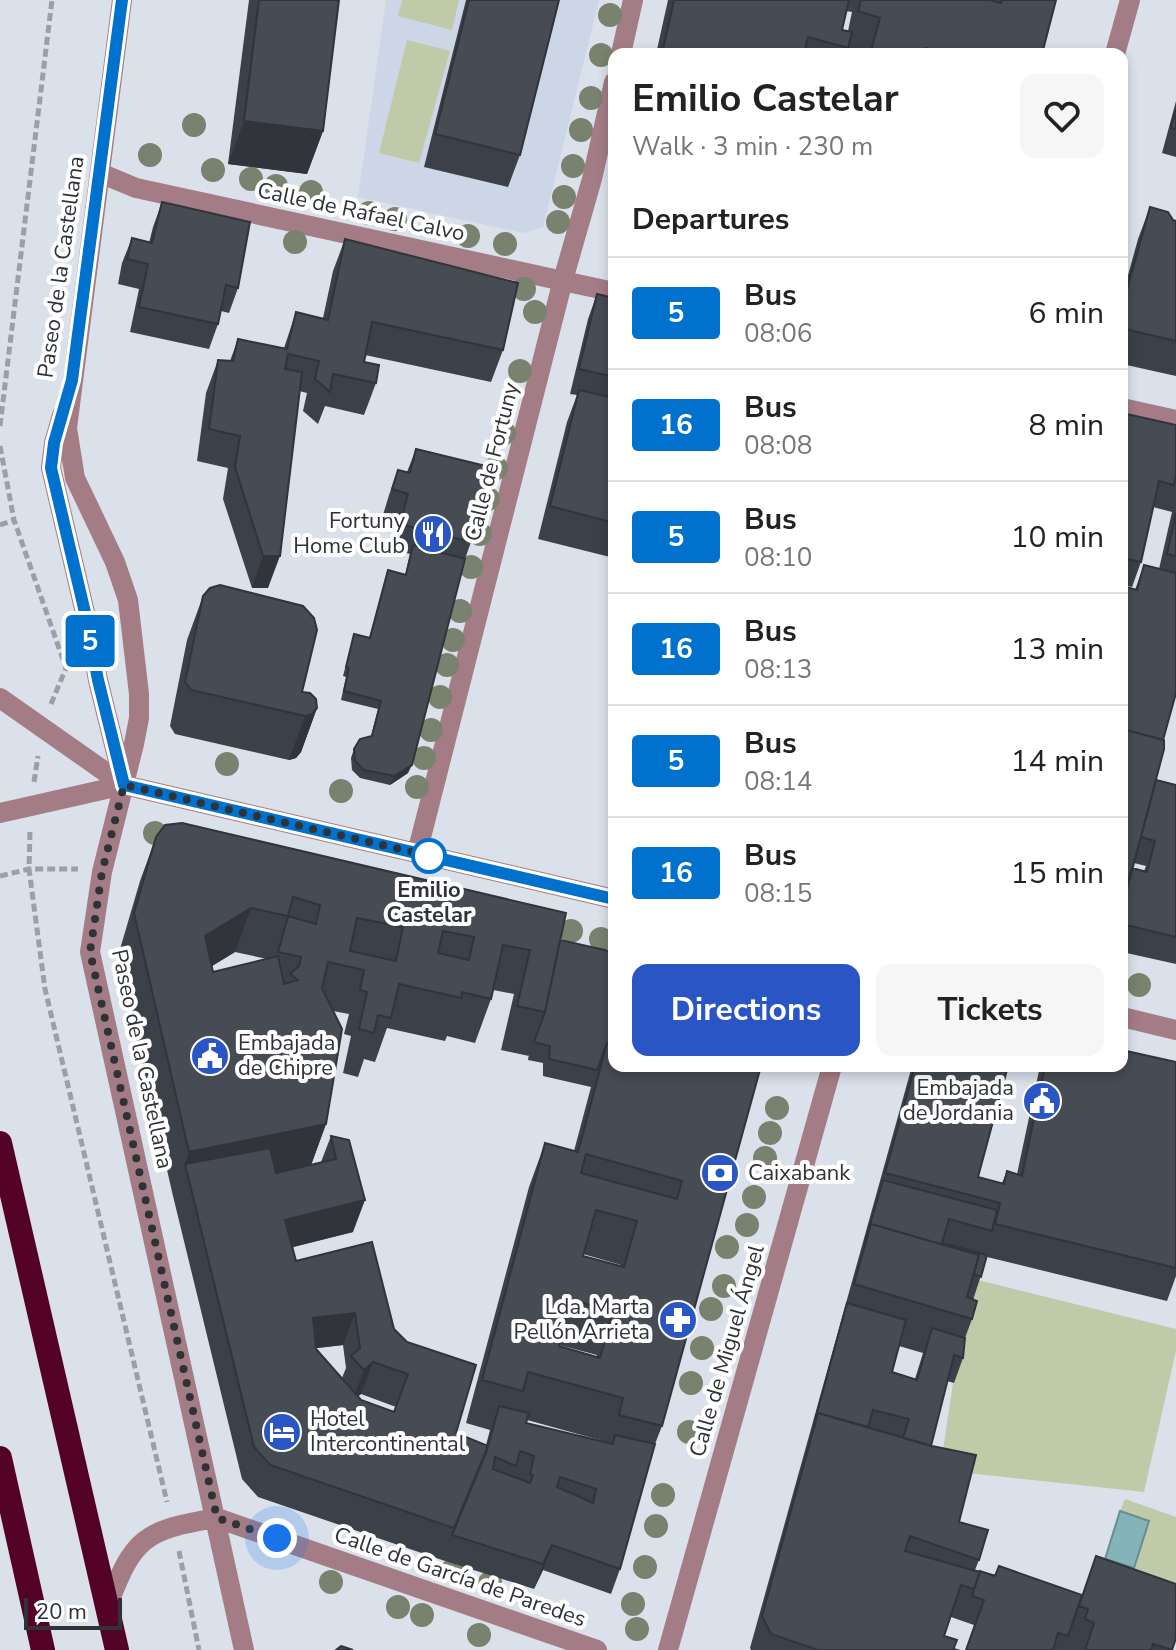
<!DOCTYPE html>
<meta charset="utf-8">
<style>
:root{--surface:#fff;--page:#f6f6f6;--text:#222;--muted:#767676;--line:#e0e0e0;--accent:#2a55c4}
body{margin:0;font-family:"Nunito Sans",sans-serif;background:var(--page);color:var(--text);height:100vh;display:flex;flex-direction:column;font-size:30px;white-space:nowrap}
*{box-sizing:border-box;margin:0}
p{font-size:26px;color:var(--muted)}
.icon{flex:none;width:44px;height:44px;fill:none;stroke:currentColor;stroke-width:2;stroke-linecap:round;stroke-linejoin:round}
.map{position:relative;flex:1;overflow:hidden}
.sheet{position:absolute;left:608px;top:48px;width:520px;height:1024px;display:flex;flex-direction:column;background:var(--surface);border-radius:16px;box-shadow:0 4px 12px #0003}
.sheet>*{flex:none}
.badge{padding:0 16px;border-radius:6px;font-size:28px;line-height:52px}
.scale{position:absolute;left:24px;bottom:20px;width:98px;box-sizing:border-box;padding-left:8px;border:4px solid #2f3236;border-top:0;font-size:22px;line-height:28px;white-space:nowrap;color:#2f3236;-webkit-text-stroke:6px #fff;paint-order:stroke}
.you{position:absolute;width:40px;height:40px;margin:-20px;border:6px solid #fff;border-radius:50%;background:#1a73e8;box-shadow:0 0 0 12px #1a73e833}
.map>.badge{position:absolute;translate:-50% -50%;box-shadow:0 0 0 4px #fff}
h2{padding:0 24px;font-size:30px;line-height:72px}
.round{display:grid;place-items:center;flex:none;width:84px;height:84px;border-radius:16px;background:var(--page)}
.head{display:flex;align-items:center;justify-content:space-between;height:136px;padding:0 24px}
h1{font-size:38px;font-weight:700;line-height:60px}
.action{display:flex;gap:16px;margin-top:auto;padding:16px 24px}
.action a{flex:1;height:92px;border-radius:16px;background:var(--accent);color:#fff;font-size:32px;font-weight:700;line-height:92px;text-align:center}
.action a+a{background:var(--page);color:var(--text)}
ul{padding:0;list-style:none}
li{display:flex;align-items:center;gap:24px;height:112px;padding:0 24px;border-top:2px solid var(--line)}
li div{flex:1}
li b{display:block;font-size:30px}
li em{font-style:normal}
li .badge{min-width:88px;font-weight:700;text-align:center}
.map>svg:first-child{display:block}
.built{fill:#ccd6e6}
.green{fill:#bfcaa9}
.water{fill:#82b4b9;stroke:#698d92;stroke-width:2}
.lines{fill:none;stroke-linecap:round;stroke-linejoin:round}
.path{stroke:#9aa0a7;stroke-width:5;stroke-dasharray:8 4;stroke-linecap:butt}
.minor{stroke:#a47c86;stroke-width:20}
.highway{stroke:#530226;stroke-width:24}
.tree{fill:#79826e}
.wall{fill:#3c4048;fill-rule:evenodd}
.shaded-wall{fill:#31343b}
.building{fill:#464b54;stroke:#31343b;stroke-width:2;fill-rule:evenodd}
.line-casing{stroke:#fff;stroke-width:18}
.line{stroke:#0072ce;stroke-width:12}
.walk{stroke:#2f3236;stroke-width:8;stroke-dasharray:0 14.4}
.stop-dot{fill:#fff;stroke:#0072ce;stroke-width:4}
.labels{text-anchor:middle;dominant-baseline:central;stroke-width:8;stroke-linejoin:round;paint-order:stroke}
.street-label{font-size:22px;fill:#2f3236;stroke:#fff}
.poi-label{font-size:22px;fill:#2f3236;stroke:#fff;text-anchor:end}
.stop-label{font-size:22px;font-weight:bold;fill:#2f3236;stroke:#fff}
</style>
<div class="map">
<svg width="1176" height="1650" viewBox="0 0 1176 1650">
<rect width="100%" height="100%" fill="#dae1eb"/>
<!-- built -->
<path class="built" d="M386,0H599L543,227L523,233L358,197Z"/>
<!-- green -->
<path class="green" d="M402,0H459L452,30L398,16Z
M407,40L450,51L419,163L379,153Z
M978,1280L1176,1329V1351L1144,1492L940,1470L956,1363Z
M1125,1499L1176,1517V1639L1174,1645L1076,1611L1095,1556L1105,1559L1149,1521L1120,1511Z"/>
<!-- water -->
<path class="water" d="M1120,1511L1149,1521L1134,1568L1105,1559Z"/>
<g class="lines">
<!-- path -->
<path class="path" d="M0,426L52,0
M0,446L14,520L66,668H68
M0,525L14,520
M51,704L66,668
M34,782L38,756
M30,832L29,869L45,989L167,1502
M0,876L29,869H78
M179,1551L199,1650"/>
<!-- minor -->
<path class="minor" d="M122,0L67,428L75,478L115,562L128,600L139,694V718L134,744L102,872L90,952L244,1650
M621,54L633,0
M1115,54L1130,0
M100,173L136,188L614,292
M1122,408L1176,420
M62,415L54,443L51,468L87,621L98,680L123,781
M0,698L124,785L614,899
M0,813L124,785
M417,853L563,280L592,179L614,82
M1122,1017L1176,1030
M107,1608C133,1538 143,1530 217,1518L597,1650
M668,1650L832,1066"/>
<!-- highway -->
<path class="highway" d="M0,1143L117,1650
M0,1458L43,1650"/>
</g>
<!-- trees -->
<g class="tree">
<circle cx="610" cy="15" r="12"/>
<circle cx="601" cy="55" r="12"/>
<circle cx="591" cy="98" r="12"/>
<circle cx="194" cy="125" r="12"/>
<circle cx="581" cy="130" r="12"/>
<circle cx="150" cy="155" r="12"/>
<circle cx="573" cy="166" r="12"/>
<circle cx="213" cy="170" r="12"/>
<circle cx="251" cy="179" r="12"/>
<circle cx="276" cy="186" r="12"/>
<circle cx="311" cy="192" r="12"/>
<circle cx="564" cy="197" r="12"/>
<circle cx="369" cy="213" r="12"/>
<circle cx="395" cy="219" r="12"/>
<circle cx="558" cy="222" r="12"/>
<circle cx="468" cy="236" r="12"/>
<circle cx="295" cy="242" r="12"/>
<circle cx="505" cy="244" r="12"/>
<circle cx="524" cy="289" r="12"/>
<circle cx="535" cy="312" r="12"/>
<circle cx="520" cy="371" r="12"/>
<circle cx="504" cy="433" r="12"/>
<circle cx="496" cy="468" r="12"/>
<circle cx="488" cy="499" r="12"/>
<circle cx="480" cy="534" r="12"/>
<circle cx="471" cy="567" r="12"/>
<circle cx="460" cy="611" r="12"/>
<circle cx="453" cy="640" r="12"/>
<circle cx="447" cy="665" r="12"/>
<circle cx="440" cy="697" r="12"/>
<circle cx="431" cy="730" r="12"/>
<circle cx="424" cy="758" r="12"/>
<circle cx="227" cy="764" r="12"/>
<circle cx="417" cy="787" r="12"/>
<circle cx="341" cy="791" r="12"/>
<circle cx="155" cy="833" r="12"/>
<circle cx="571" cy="931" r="12"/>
<circle cx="601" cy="939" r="12"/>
<circle cx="1139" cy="985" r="12"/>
<circle cx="777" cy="1108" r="12"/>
<circle cx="770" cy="1133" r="12"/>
<circle cx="765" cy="1158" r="12"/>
<circle cx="754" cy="1197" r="12"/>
<circle cx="747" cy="1225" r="12"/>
<circle cx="727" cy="1247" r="12"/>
<circle cx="724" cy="1286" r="12"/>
<circle cx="711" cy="1309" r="12"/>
<circle cx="702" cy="1348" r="12"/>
<circle cx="691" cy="1383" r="12"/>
<circle cx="689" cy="1432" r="12"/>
<circle cx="663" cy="1495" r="12"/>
<circle cx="656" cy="1526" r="12"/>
<circle cx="645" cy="1567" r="12"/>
<circle cx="452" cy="1571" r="12"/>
<circle cx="331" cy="1582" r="12"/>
<circle cx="490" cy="1583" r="12"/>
<circle cx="633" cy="1604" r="12"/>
<circle cx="398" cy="1607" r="12"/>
<circle cx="422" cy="1615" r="12"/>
<circle cx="637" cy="1629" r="12"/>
<circle cx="479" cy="1635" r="12"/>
</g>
<!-- wall -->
<path class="wall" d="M249,0H339L323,131L307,174L228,164Z
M466,0H559L520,155L508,187L424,167Z
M668,0H1056L1042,54H656ZM846,11L852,12L848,31L842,30Z
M1176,101V157L1162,153Z
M162,202L238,288L229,313L221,311L218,324L209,349L130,332L139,289L118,284L122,263L132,238L149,243L153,227Z
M1150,207L1176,221V376L1122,364V297L1138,239Z
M345,239L503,350L491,382L365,355L364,362L376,383L364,415L325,406L318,424L303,411L307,393L299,391L268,588H252L223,499L228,468L197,461L206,393L218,360L230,361L238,339L284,348L296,312L323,318L333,271Z
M597,294L614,298V558L538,539L567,422L577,395L570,394L588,319Z
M1122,413L1176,425V693L1163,740L1156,780L1176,785V964L1122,952V586L1135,590L1144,565L1159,569L1172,512L1153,507L1141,562L1132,587L1122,585ZM1134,863L1146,866L1144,871L1132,868Z
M416,449L471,542L465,559L408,773L390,785L360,778L352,770L351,758L354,749L371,736L378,709L341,700L346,677L343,676L354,634L369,638L388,570L405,575L410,554L391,549L399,519L383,515L389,495L398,470L407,472Z
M203,596L302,692L317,708L301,752L296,758L289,760L175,734L170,726L187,640Z
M156,837L560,940L614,1066H761L662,1426L655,1444L620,1569L611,1594L543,1570L534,1589L442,1560L258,1497L242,1479L173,1196L118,956L140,881ZM235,952L267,959L213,972L212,966ZM493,990L514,994L501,1050L529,1056V1054L528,1060L543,1063V1076L591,1087L574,1151L545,1143L529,1187L466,1423L490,1430L486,1445L456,1433L407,1342L394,1329L296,1261L292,1247L353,1232L331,1136L321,1162L311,1165L326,1124L333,1011L349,1014L344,1034L351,1036L343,1073L358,1077L364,1059L375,1062L387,1028L445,1041L447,1036L475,1043L491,999ZM583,1254L621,1265V1266L583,1256ZM343,1345L346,1368L342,1378L316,1348ZM559,1345L597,1355L596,1357L559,1346ZM361,1394L396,1407L394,1412L361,1400L358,1396ZM527,1420L607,1442L526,1423Z
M1176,1062V1276L1167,1301L987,1257L973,1300L972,1319L965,1338L963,1358L954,1383L947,1381L931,1446L959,1522L979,1560L975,1570L1082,1595L1096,1556L1172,1650H966L974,1625L951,1617L944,1636L954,1648L961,1650H751L750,1648L912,1066H1008L978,1177L1002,1183L1007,1171L1017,1174L1040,1066ZM899,1346L923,1353L915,1379L892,1372Z"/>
<!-- shaded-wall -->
<path class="shaded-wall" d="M244,121L323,131L307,174L228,164Z
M263,556H280L268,588H252Z
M317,708L301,752L296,758L289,760L305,716Z
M412,765L408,773L390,785L394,776Z
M251,908L235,952L189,980L205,936Z
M326,1124L310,1168L192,1192L185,1164L189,1152Z
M365,1200L353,1232L274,1252L285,1220Z
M355,1313L343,1345L301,1350L313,1318Z
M373,1362L361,1394L352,1402L364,1370Z
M552,1545L543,1570L534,1589L543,1564Z"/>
<!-- building -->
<path class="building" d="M259,0H339L323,131L244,121Z
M469,0H559L520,155L435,134Z
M674,0H849L842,30L852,32L848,48L808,37L804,54H662Z
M861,0H990L1001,3L1002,0H1056L1042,54H950L925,48L923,54H870L880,18L858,11Z
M1176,109V129L1171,128Z
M162,202L250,222L238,288L226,285L218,324L139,307L148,264L127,259L132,238L152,243Z
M1150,207L1168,212L1173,220L1176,221V341L1129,330L1122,323V307Z
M345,239L518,283L503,350L372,322L364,362L379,365L376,383L333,374L330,392L315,379L319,361L288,354L285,369L302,372L280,556H263L235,467L240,436L209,429L218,360L233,361L238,339L287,349L296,312L328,320Z
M597,294L614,298V377L579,369Z
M579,390L614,398V523L550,506Z
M1122,413L1176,425V474L1174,485L1159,481L1141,562L1122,558Z
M416,449L490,467L471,542L400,524L408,494L392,489L398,470L410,473Z
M1176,513V556L1167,554Z
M413,545L465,559L412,765L394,776L364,770L355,761L354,749L360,739L372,736L381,701L344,691L349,668L346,667L354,634L370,638L388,570L406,575Z
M1144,565L1176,573V693L1163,740L1122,729V586L1137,590Z
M220,585L303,606L314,618L317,630L302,692L310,693L316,699L317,708L312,714L305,716L191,690L185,682L203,596L210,588Z
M1122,729L1164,740V749L1126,893L1122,892Z
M1156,780L1176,785V937L1122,924V904L1132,868L1147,872L1155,841L1141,837Z
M182,823L566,913L545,1012L517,1006L530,950L503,945L491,999L462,992L461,998L399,984L391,1018L378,1015L374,1033L359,1029L367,992L360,990L364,970L328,962L322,988L342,1029L326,1124L189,1152L134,913L156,837L165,825ZM293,897L320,905L316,924L288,916ZM251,908L288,916L278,952L301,957L299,966L290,974L298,980L284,984L278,956L213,972L205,936ZM357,918L403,927L396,961L350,951ZM443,931L474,937L469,960L438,953Z
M560,940L614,952V1045L607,1043L597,1070L549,1059L550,1046L534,1042L545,1012Z
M607,1043L614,1045V1066H761L662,1426L619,1415L623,1398L528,1372L523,1391L482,1380L545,1143L578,1152ZM586,1154L682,1181L677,1199L581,1173ZM596,1210L637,1221L624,1267L583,1256ZM571,1300L613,1311L600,1358L559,1346Z
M1122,1050L1176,1062V1268L995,1224L1000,1203L885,1173L915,1066H1008L978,1177L1004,1184L1007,1171L1022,1176L1045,1066H1122Z
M331,1136L349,1140L365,1200L285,1220L296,1261L372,1242L394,1329L407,1342L476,1365L456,1433L488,1446L454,1528L270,1465L254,1447L185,1164L270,1148L276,1173L336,1159ZM355,1313L360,1348L351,1356L364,1370L373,1362L408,1374L394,1412L361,1400L316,1349L313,1318Z
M883,1180L997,1210L992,1231L949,1219L942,1243L987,1255L981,1277L974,1274L979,1255L871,1224L865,1242Z
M871,1224L979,1255L967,1297L977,1301L972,1319L854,1284Z
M847,1303L906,1320L892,1372L917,1380L932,1328L965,1338L963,1358L954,1355L931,1446L903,1438L909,1419L873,1410L868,1427L818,1413L815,1420Z
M499,1406L529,1413L526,1423L613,1444L615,1435L655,1444L620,1569L552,1545L543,1564L452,1535L486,1453ZM520,1451L534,1456L530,1474L533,1475L530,1483L493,1469L495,1457L516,1466ZM560,1477L596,1489L593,1503L557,1487Z
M818,1413L932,1446L976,1455L959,1522L988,1530L979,1560L910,1536L905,1551L980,1572L974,1589L961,1585L944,1636L957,1640L953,1650H818L771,1634L762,1616Z
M1096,1556L1176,1584V1638L1172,1650L1153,1644L1151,1650H1085L1094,1623L1085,1619L1088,1609L1079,1606Z
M999,1566L1082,1595L1068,1636L1058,1633L1053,1650H966L984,1600L972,1596L980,1571L995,1576Z
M341,1646L353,1650H336Z"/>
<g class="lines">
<!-- line casing -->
<g class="line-casing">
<path id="line" d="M122,0L72,380L54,443L51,468L87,621L98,680L124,785L614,899"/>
</g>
<!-- line -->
<use href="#line" class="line"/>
<!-- walk -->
<path class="walk" d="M277,1538L217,1518L90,952L102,872L124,785L429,856"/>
</g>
<!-- icons -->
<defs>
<g id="restaurant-disc" transform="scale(2)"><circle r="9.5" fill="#2a55c4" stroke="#fff"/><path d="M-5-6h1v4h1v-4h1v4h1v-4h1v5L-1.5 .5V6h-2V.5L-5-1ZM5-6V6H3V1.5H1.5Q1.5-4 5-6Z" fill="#fff"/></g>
<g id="civic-disc" transform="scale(2)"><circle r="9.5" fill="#2a55c4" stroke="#fff"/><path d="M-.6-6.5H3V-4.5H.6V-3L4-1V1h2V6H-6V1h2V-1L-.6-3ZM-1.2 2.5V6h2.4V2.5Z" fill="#fff"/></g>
<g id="bank-disc" transform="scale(2)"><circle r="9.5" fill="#2a55c4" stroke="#fff"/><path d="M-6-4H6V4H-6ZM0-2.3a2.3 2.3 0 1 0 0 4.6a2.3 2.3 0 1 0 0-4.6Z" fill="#fff"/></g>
<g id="pharmacy-disc" transform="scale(2)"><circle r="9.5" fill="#2a55c4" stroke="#fff"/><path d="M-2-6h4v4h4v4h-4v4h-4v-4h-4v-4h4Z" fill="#fff"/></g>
<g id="hotel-disc" transform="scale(2)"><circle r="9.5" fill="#2a55c4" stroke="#fff"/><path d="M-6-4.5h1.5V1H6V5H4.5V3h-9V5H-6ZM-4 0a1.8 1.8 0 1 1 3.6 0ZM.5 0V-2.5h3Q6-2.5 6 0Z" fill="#fff"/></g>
</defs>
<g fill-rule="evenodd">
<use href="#restaurant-disc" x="433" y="534"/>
<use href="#civic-disc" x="210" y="1056"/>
<use href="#civic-disc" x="1042" y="1101"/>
<use href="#bank-disc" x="720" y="1173"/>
<use href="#pharmacy-disc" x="678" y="1320"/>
<use href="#hotel-disc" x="282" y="1432"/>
</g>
<!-- markers -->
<circle class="stop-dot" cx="429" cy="856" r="16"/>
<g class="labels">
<!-- street labels -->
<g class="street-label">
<text transform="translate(361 212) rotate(12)">Calle de Rafael Calvo</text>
<text transform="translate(61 267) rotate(-82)">Paseo de la Castellana</text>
<text transform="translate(492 462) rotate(-76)">Calle de Fortuny</text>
<text transform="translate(142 1059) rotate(78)">Paseo de la Castellana</text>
<text transform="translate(727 1351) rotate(-74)">Calle de Miguel Ángel</text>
<text transform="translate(460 1577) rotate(19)">Calle de García de Paredes</text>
</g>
<!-- poi labels -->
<g class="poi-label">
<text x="405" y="521">Fortuny<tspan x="405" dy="25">Home Club</tspan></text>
<text x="238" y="1043" text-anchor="start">Embajada<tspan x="238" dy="25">de Chipre</tspan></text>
<text x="1014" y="1088">Embajada<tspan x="1014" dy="25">de Jordania</tspan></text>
<text x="748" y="1173" text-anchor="start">Caixabank</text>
<text x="650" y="1307">Lda. Marta<tspan x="650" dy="25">Pellón Arrieta</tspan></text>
<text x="310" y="1419" text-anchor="start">Hotel<tspan x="310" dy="25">Intercontinental</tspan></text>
</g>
<!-- stop labels -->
<g class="stop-label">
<text x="429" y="890">Emilio<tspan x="429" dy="25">Castelar</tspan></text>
</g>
</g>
</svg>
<div class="scale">20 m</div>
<div class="you" style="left:277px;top:1538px"></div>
<b class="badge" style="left:90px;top:641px;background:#0072ce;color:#fff">5</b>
<section class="sheet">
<div class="head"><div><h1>Emilio Castelar</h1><p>Walk · 3 min · 230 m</p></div><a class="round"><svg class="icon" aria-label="heart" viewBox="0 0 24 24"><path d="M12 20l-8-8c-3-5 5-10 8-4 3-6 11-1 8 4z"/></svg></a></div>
<h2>Departures</h2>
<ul>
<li><span class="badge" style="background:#0072ce;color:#fff">5</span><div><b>Bus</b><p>08:06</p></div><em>6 min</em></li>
<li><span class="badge" style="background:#0072ce;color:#fff">16</span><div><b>Bus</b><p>08:08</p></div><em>8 min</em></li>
<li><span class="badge" style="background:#0072ce;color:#fff">5</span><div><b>Bus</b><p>08:10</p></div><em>10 min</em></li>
<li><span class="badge" style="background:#0072ce;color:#fff">16</span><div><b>Bus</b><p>08:13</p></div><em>13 min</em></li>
<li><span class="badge" style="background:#0072ce;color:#fff">5</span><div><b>Bus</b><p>08:14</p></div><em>14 min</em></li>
<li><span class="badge" style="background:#0072ce;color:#fff">16</span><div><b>Bus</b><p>08:15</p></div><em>15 min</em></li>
</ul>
<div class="action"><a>Directions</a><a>Tickets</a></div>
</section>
</div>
